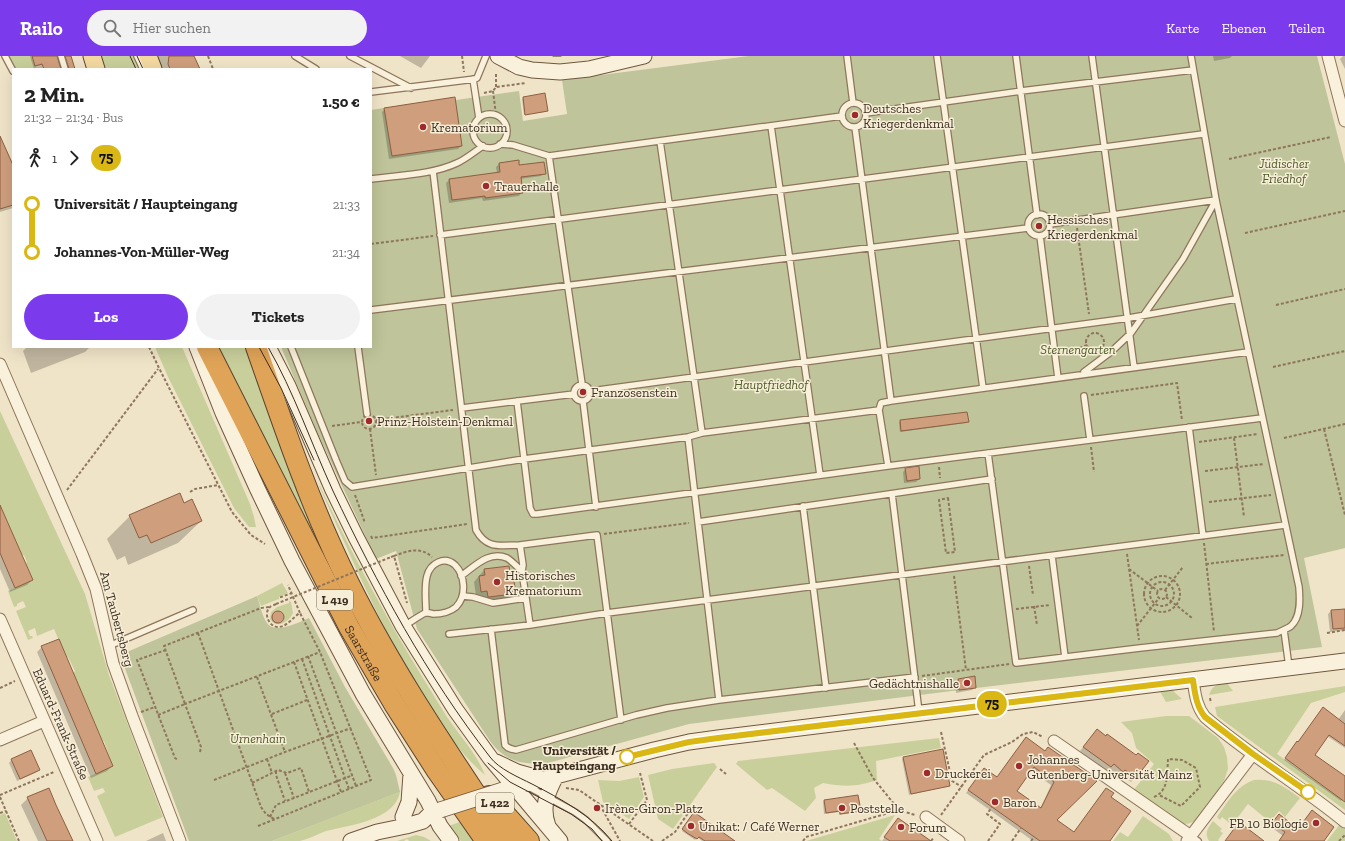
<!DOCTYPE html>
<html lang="de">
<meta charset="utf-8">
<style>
:root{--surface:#fff;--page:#f2f2f2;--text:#222;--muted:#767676;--accent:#7c3aed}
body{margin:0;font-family:"Zilla Slab",serif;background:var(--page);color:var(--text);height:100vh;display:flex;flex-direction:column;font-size:15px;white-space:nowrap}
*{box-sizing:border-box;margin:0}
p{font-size:13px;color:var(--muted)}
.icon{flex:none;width:22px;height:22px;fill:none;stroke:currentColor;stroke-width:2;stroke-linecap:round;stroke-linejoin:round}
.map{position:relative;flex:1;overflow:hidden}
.side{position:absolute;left:12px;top:12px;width:360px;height:280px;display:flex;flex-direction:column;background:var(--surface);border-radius:0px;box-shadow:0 4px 16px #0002}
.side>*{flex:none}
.badge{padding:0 8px;border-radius:13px;font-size:14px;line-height:26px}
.map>.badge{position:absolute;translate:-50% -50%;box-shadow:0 0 0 2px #fff}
.legs{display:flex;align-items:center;gap:6px;height:44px;padding:0 12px;font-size:13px}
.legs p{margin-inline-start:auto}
.overview{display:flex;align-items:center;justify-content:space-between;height:68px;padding:0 12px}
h1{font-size:22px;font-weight:700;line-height:30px}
.button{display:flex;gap:8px;margin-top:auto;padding:8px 12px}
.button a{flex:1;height:46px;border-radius:24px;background:var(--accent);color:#fff;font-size:16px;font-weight:700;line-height:46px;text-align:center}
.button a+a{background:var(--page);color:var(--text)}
ul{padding:0 12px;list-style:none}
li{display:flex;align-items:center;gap:14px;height:48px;font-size:15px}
li i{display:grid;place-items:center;width:6px;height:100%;margin:0 5px;background:currentColor}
li i::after{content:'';width:10px;height:10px;margin:-5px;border:3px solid;border-radius:50%;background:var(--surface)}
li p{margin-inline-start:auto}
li:first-child i{background:linear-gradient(#0000 50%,currentColor 0)}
li:last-child i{background:linear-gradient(currentColor 50%,#0000 0)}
header{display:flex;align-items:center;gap:24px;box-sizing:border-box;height:56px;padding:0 20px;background:var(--accent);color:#fff}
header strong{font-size:19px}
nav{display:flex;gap:22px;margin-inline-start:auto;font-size:14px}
.search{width:280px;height:36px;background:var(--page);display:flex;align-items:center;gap:10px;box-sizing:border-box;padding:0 14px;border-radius:22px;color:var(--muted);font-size:15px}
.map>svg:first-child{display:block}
.green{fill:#c9cf9b}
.cemetery{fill:#bfc49a}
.shadow{fill:#0003;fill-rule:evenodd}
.building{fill:#cf9f7d;stroke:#8d5f41;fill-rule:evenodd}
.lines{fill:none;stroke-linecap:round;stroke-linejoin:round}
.lane-casing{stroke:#8d765c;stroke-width:8}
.street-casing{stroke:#8d765c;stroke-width:13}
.secondary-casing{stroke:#6f573f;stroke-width:17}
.primary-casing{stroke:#5b4430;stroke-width:19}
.highway-casing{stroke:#5b4430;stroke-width:22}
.path{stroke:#8d765c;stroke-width:2;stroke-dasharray:3 2;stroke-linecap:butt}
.lane{stroke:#faf1dc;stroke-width:5.5}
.street{stroke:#faf1dc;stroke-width:11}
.secondary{stroke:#faf1dc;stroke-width:15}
.primary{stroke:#f3d9a0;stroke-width:17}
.highway{stroke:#e0a458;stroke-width:20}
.tram{stroke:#3d2e20;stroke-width:1}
.secondary-bridge-casing{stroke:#6f573f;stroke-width:17;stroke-linecap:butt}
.path-bridge{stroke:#8d765c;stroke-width:2;stroke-dasharray:3 2;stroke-linecap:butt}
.secondary-bridge{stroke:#faf1dc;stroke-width:15}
.line-1-casing{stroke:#fff;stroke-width:9}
.line-1{stroke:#dbb714;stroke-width:6}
.poi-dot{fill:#9e2a2b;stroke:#f7eed8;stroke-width:1.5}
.stop-1-dot{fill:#fff;stroke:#dbb714;stroke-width:2}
.labels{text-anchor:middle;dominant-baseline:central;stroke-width:3;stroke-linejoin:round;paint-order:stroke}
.shield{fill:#f7eed8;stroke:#756857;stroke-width:1}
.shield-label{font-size:12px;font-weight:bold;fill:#3d2e20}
.poi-label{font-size:13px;fill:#3d2e20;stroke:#f7eed8;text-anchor:start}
.park-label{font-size:13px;font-style:italic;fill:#4d5a26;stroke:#f7eed8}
.street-label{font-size:13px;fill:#3d2e20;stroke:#f7eed8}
.stop-label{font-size:13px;font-weight:bold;fill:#3d2e20;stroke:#f7eed8;text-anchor:end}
</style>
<header>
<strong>Railo</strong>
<div class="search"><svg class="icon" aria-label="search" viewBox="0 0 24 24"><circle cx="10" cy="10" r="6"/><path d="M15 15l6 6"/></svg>Hier suchen</div>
<nav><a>Karte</a><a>Ebenen</a><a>Teilen</a></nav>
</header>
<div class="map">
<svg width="1345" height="785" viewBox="0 0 1345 785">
<rect width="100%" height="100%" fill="#f0e4c8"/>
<!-- green -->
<path class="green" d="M8,0H31L36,13H16Z
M100,0H134L140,13H104Z
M155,291H182L250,448L254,461L256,471H249L234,452L168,321Z
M214,291H248L323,492L318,493Z
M0,355L85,538L109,619L163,761L115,781L97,740L105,736L103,732L94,735L88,721L113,710L104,685H103L73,617L75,615L68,601H66L54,573L37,580L35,572L28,575L30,580H32L33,582L28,584L16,555L26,551L23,545L17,548V550L14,551L8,535L33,524L26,507L27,506L24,499L22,500L0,449Z
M319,430H320C351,496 385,560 423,622C431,635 439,648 447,661C460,680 477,698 485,719C461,699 443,672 427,646C383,578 352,503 319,430Z
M282,527L288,537L279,541V543L261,550L257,540Z
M289,545L291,546L293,557L290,562C284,568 276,572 270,563L271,556L277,551L289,547Z
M1227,627L1233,635L1209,639C1212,629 1218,628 1227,627Z
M1345,630V636L1311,647L1277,698L1345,746V754L1217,660L1215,651Z
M1159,634H1172L1182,643L1166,646Z
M1166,660H1189L1218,682L1224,691L1227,701L1228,713L1224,725L1201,759C1196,764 1192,768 1185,768C1175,767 1143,742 1133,735L1154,708L1136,692L1132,677L1121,666Z
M939,682L941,692L876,705L877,724C857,731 844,731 823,727L814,732L816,742L805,755L772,732L767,734L736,708L738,705Z
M714,707L717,711L673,773L658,763L648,719L672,713Z
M639,721L644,741L629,763L603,746L598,724L619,725Z
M1254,724C1273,722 1285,731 1300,742L1285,761L1279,755L1270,766L1248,748L1232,769L1222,761L1220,764L1217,761C1227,747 1236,730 1254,724Z
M400,736C395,764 351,769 326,775C318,778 309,783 300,785C292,785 281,785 272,785Z
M5,757L17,785H0V759Z
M895,759L879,783L882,785H806Z
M1143,760L1169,778L1173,785H1113L1120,776L1128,781Z
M1213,765L1222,773L1220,775L1223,777L1218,784L1219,785H1209C1204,777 1208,772 1213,765Z
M460,766L475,785H461L448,770Z
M1340,768L1345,772V785H1327Z
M416,779L424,781L431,785H409L407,783L404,785H397Z"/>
<!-- cemetery -->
<path class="cemetery" d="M749,0H1317L1345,108V492L1304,502L1322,591L976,632L689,668L548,707C522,709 504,706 488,682L417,573L396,495L376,503L318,378L281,291H371V54L455,41L456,44L519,35L523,65L567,58L562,24Z
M257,540C260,549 262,560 267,567C275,579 299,566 309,562L345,631L393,712L396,719L400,736L272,785H189L120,599Z"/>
<!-- shadow -->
<path class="shadow" d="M30,0H56L60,13H34Z
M63,0H70L74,13H67Z
M152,0H192L198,13H158Z
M400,0H430L421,12Z
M1213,0H1232L1230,2L1214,5Z
M1343,0H1345V13L1340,3Z
M523,42L547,55L545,56L524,59L522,43Z
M385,53L461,90L458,93L389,103L382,56Z
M0,82L13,112V152L0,156Z
M499,108L518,110L544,117L541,120L520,123L522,136L519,140L483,145L482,142L449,147L446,127L449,124L497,117L496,111Z
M27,291H90L85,296L31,317L23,295Z
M901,365L968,366L966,367L900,376L899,366Z
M906,413L919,423L916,426L904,427L903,416Z
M184,448L201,465L178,487L128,509L125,500L117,504L107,483L130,460Z
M0,451L32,524L27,529L10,536L0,513Z
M484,514L513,531L511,533L512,538L507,543L483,545L482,540H476L474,526Z
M1345,554V574L1330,576L1328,558L1331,555Z
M271.5 562a5.5 5.5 0 1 1 11 0a5.5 5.5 0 1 1-11 0Z
M42,591L112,710L107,715L91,722L37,596Z
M958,624L975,631L972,634L956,637L955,627Z
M1345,654V692L1327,680L1314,699L1345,721V739L1341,745L1284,704L1296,688L1338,664Z
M1097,674L1106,681L1136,721L1131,726L1120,718L1118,720L1109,712L1105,715L1080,695Z
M1026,682L1045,696L1095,725L1056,764L1074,777L1110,742L1108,785H1033L966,737L984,713L997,722ZM1030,714L1051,729L1040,753L1015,736Z
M903,702L949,730L909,739L902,703Z
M12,703L39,714L35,717L17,725L9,707Z
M857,740L860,755L858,756L839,759V756L824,758L823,746L824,745Z
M28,742L72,785H38L21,749Z
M693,758L734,785H702L697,781L695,784L682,775Z
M1276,762L1323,785H1279L1283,780L1270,770Z
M898,763L929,785H882Z
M163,777L166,785H146Z"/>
<!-- building -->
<path class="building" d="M32,0H57L61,13H44L42,8L35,10Z
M65,0H71L75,13H69Z
M169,0H194L200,13H170L168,8Z
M545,37L548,55L525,59L523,41Z
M455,41L462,90L392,100L384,52Z
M0,80L13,109V149L0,153Z
M519,104V109L544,106L546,118L521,121L523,137L485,142V140L452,144L449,123L500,116L499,107Z
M967,356L969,366L901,375L900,364Z
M919,410L920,423L907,425L905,412Z
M180,437L184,447L192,443L202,465L151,487L147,479L139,482L129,459Z
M0,449L33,524L15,532L0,497Z
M509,510L510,516L512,515L515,531L512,532L513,538L489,541H488L487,535L481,536L479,520L485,519L484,513Z
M1345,553V572L1333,573L1331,554Z
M272 561a6 6 0 1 1 12 0a6 6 0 1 1-12 0Z
M59,583L113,710L96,718L41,590Z
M975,620L976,632L959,634L958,623Z
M1323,651L1345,668V690L1329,679L1315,699L1345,720V746L1285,702L1297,685L1298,686Z
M1097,673L1106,680L1107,678L1136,699L1138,697L1149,705L1136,722L1125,714L1123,716L1114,708L1111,711L1083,691Z
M1026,681L1045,695L1048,691L1097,725L1057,764L1074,776L1106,732L1114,737L1111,741L1131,755L1110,785H1040L968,734L984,712L997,721ZM1034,711L1054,726L1041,752L1017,735Z
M943,693L950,730L911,738L903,701Z
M31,694L40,714L20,723L11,703Z
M49,732L56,749L73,785H47L27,741Z
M858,739L861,755L840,758V755L826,757L824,744Z
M1312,754L1334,771L1324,785H1279L1285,776L1272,767L1279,758L1298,773Z
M694,756L708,766L735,785H705L699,781L697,783L687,777L682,773Z
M898,762L931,785H890L884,781Z
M1239,766L1264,785H1225Z"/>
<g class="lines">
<!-- lane casing -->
<g class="lane-casing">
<path id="lane" d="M5,0L13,15
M61,0L65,13
M137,0L143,13
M295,0L316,13
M350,0L411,32
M847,0L853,47
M937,0L983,332
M1016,0L1037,159
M1092,0L1134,311
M473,23L479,62
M371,36L475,23L477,22L486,0
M842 59a12 12 0 1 1 24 0a12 12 0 1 1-24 0Z
M866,57L1021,35L1193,14
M473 75a17 17 0 1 1 34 0a17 17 0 1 1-34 0Z
M771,70L820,419
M855,71L891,345
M660,85L702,377
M500,88L513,89L549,100L842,60
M549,100L582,328
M433,115L476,474C487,494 501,489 520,489
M371,123C399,119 431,119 457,107C466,103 474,96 483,90
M1028 169a11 11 0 1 1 22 0a11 11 0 1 1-22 0Z
M1050,168L1216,144
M440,179L1203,78
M1040,180L1058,322
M371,254L1028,172
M291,291L336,404L345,425L352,431L524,403L688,381L702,377L879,354L881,347L891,345L1248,296
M358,291L367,358
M1084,316L1112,295L1131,277L1183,203L1216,144
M574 337a8 8 0 1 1 16 0a8 8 0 1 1-16 0Z
M591,335L1129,262L1236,243
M1084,340L1090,384
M517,345L530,452L533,458H537L888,410L1262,362
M583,345L596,451
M462,352L574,338
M879,354L888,410
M1189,371L1203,480
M688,381L719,644
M988,397L1016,607L1140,592L1277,577C1281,575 1287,573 1291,570C1301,561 1300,543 1299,531L1216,144L1191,0
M892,438L919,656
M803,450L826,632
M698,466L992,423
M1052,500L1065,601
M461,520C474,511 489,494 507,502C512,505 517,511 522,515
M463,540L473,541L493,547L526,542
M530,569L522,515L523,509L520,489L597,479L621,664
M404,570C411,566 417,561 425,557C428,556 430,557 433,558C442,558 450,556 456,551C467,540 465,519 455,509C444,499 430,508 427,520C424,531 426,545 426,557
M491,573L505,689C508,693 511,693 516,694L636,659L667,652L719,644L915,621
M1284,574L1289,611
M449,578L530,569L607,557L1285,469
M109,590L193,554
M527,730L575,756L586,764L607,785
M1191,780L1198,785"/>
</g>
<!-- street casing -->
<g class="street-casing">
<path id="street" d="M1328,0L1345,65
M0,308L82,498L96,533L113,607L132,660L180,785
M0,563L97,785
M1193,624C1195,637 1196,650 1205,661C1249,699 1300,729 1345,766
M0,684L44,665
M1054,685L1191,780
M926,761L959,785
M1187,785L1253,698"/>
</g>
<!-- secondary casing -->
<g class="secondary-casing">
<path id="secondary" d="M498,0L519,11L532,14L560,16L589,13L644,0
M197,291L223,357L257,432L292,505L363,638L428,745L440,770L451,785
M268,291L288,330L333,434L356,481L403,570L455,653L491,703L560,785
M496,706L517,716L542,723
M503,734L654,694L689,686L718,682L1345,605
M403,761L409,746L411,718
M548,770C541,752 547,737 556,720
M351,785L377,776L406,770L423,765L433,755"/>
</g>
<!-- primary casing -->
<g class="primary-casing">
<path id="primary" d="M92,0L96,13
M148,0L153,13"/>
</g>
<!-- highway casing -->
<g class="highway-casing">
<g id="highway">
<path id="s1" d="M207,291L349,571L394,648L437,715L486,785"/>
<path d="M256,291C282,365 307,440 341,511C387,608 448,696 507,785"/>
<path d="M489,740L529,785"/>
</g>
</g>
<!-- path -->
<path class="path" d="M208,0L213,13
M462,0L464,16
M496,31V16
M493,35L496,59
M484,37L493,35L496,31L526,27
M1229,103L1331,81
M1077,172L1089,258
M1245,177L1345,155
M371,188L433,180
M1276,249L1345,233
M1086 286a9 9 0 1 1 18 0a9 9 0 1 1-18 0Z
M149,291L159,312L232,456L251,479L265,488
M1075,294L1087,289
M1273,311L1345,295
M1091,339L1177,327L1182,364
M362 366a7 7 0 1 1 14 0a7 7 0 1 1-14 0Z
M376,364L453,354
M332,370L361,366
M370,373L376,419
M1324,373L1345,459
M1234,382L1244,461
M1284,382L1345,368
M1199,386L1258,378
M1091,391L1094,416
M939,411L940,422
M1205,415L1264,408
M67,434L158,313
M190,436L195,433L218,429
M355,439L365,467
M948,442L955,496L946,497L939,444Z
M1209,446L1271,439
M604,478L689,467
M371,480L372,482L467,468
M1204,487L1214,576
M1127,498L1139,584
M394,500C407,495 420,490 432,501
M391,501L394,500L407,547
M1206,508L1284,499
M1029,510L1033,539
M1129,513L1158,535
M1144 538a18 18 0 1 1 36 0a18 18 0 1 1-36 0Z
M954,520L966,614
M1150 538a12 12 0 1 1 24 0a12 12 0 1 1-24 0Z
M1157 538a5 5 0 1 1 10 0a5 5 0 1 1-10 0Z
M1165,534L1183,511
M1166,541L1192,562
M281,542V541L292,537
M276,548C274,549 271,550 270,551C263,557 269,571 278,571C287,571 293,561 300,557L288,529
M1034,550L1037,569
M1016,553L1050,549
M1137,570L1159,542
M198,577L261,751L266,758L274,763
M1327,577L1345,574
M166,594L137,604L175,702L178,704
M308,600L356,730
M302,603L349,733
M294,606L341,736
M922,620L1009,608
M257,621L285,696
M0,632L15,625
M1210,642L1211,647
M141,656L155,651
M272,658L307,644
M158,659L185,648L164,590L261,552L269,551
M941,676L952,725L962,731
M854,687L873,722L899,754
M200,696L201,691L185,648L320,596
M267,703L272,717
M720,713L726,718
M276,715V719L285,745
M285,717L294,742
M214,724L285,696L351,672
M252,727L278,714L287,717L301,712L309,736
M566,732L579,734L653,785
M0,739L54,716
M0,741L19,785
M1154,741C1169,735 1167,717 1168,703L1182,704L1196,712L1200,731L1181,750L1159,739
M600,749L620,785
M0,757L6,755
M941,759L984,699L1012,686L1023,678L1033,676L1043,681
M270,761L276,749L353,719
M629,768L647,744L640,717
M258,770L371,724L320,596L300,557
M662,785L675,776L691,753
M803,785L806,781L899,754L915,759
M931,785L934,781
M988,785L1000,768L987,758L992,751
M1012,785L1021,772
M1031,785L1034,781
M1339,785L1345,779"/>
<!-- lane -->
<use href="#lane" class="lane"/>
<!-- street -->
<use href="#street" class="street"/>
<!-- secondary -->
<use href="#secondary" class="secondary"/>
<!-- primary -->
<use href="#primary" class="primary"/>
<!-- highway -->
<use href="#highway" class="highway"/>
<!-- tram -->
<path class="tram" d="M130,0L136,13
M137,0L143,13
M553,0H561
M259,291L281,332L314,404
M268,291C294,336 311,387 333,435C377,528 427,620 490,701C499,713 518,721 532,728C561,743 591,759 612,785
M488,707L510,726L571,758L592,773L602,785"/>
<!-- secondary-bridge casing -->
<g class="secondary-bridge-casing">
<path id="secondary-bridge" d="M440,754L503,734"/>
</g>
<!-- path-bridge -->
<path class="path-bridge" d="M276,548L391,501"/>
<!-- secondary-bridge -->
<use href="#secondary-bridge" class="secondary-bridge"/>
</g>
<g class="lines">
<!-- line-1 casing -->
<g class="line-1-casing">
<path id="line-1" d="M627,701L689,686L718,682L1193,624C1195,637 1196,650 1205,661L1253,698L1308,736"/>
</g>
<!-- line-1 -->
<use href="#line-1" class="line-1"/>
</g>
<!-- markers -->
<g class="poi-dot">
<circle cx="855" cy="59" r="4"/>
<circle cx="423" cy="71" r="4"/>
<circle cx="486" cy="130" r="4"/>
<circle cx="1039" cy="170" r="4"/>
<circle cx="583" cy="336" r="4"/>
<circle cx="369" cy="365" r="4"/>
<circle cx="497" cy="526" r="4"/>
<circle cx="967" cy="627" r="4"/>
<circle cx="1019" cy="710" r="4"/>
<circle cx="927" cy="717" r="4"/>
<circle cx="995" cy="746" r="4"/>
<circle cx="597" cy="752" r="4"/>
<circle cx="842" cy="752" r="4"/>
<circle cx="1316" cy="767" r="4"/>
<circle cx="691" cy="770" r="4"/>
<circle cx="901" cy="771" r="4"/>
</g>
<g class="stop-1-dot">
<circle cx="627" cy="701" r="7"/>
<circle cx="1308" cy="736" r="7"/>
</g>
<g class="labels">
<!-- shield labels -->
<g class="shield">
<rect x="317" y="534" width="36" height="20" rx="3"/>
<rect x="476" y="737" width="38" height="20" rx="3"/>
</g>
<g class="shield-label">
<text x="335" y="544">L 419</text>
<text x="495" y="747">L 422</text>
</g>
<!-- poi labels -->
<g class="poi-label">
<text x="863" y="52">Deutsches<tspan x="863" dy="15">Kriegerdenkmal</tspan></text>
<text x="431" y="71">Krematorium</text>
<text x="494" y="130">Trauerhalle</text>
<text x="1047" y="163">Hessisches<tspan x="1047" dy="15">Kriegerdenkmal</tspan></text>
<text x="591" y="336">Franzosenstein</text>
<text x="377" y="365">Prinz-Holstein-Denkmal</text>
<text x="505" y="519">Historisches<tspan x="505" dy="15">Krematorium</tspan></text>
<text x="959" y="627" text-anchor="end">Gedächtnishalle</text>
<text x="1027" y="703">Johannes<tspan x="1027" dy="15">Gutenberg-Universität Mainz</tspan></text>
<text x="935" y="717">Druckerei</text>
<text x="1003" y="746">Baron</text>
<text x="605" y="752">Irène-Giron-Platz</text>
<text x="850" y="752">Poststelle</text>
<text x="1308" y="767" text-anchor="end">FB 10 Biologie</text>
<text x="699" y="770">Unikat: / Café Werner</text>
<text x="909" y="771">Forum</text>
</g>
<!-- park labels -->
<g class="park-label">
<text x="1284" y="107">Jüdischer<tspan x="1284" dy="15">Friedhof</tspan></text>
<text x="1078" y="293">Sternengarten</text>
<text x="771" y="328">Hauptfriedhof</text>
<text x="258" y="682">Urnenhain</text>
</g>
<!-- street labels -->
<g class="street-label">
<text transform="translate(117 563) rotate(75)">Am Taubertsberg</text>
<text stroke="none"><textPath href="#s1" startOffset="344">Saarstraße</textPath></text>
<text transform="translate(61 668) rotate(66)">Eduard-Frank-Straße</text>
</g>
<!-- stop labels -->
<g class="stop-label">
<text x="616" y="694">Universität /<tspan x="616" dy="15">Haupteingang</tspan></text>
</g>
</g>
</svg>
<b class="badge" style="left:992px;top:648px;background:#dbb714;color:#111">75</b>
<section class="side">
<div class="overview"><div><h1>2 Min.</h1><p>21:32 – 21:34 · Bus</p></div><b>1.50 €</b></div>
<div class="legs"><svg class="icon" aria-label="walk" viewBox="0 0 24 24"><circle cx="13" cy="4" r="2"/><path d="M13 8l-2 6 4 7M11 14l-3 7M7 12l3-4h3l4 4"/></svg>1<svg class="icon" aria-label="forward" viewBox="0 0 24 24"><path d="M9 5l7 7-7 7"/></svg><b class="badge" style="background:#dbb714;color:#111">75</b></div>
<ul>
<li><i style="color:#dbb714"></i><b>Universität / Haupteingang</b><p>21:33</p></li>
<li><i style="color:#dbb714"></i><b>Johannes-Von-Müller-Weg</b><p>21:34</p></li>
</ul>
<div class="button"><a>Los</a><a>Tickets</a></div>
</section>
</div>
